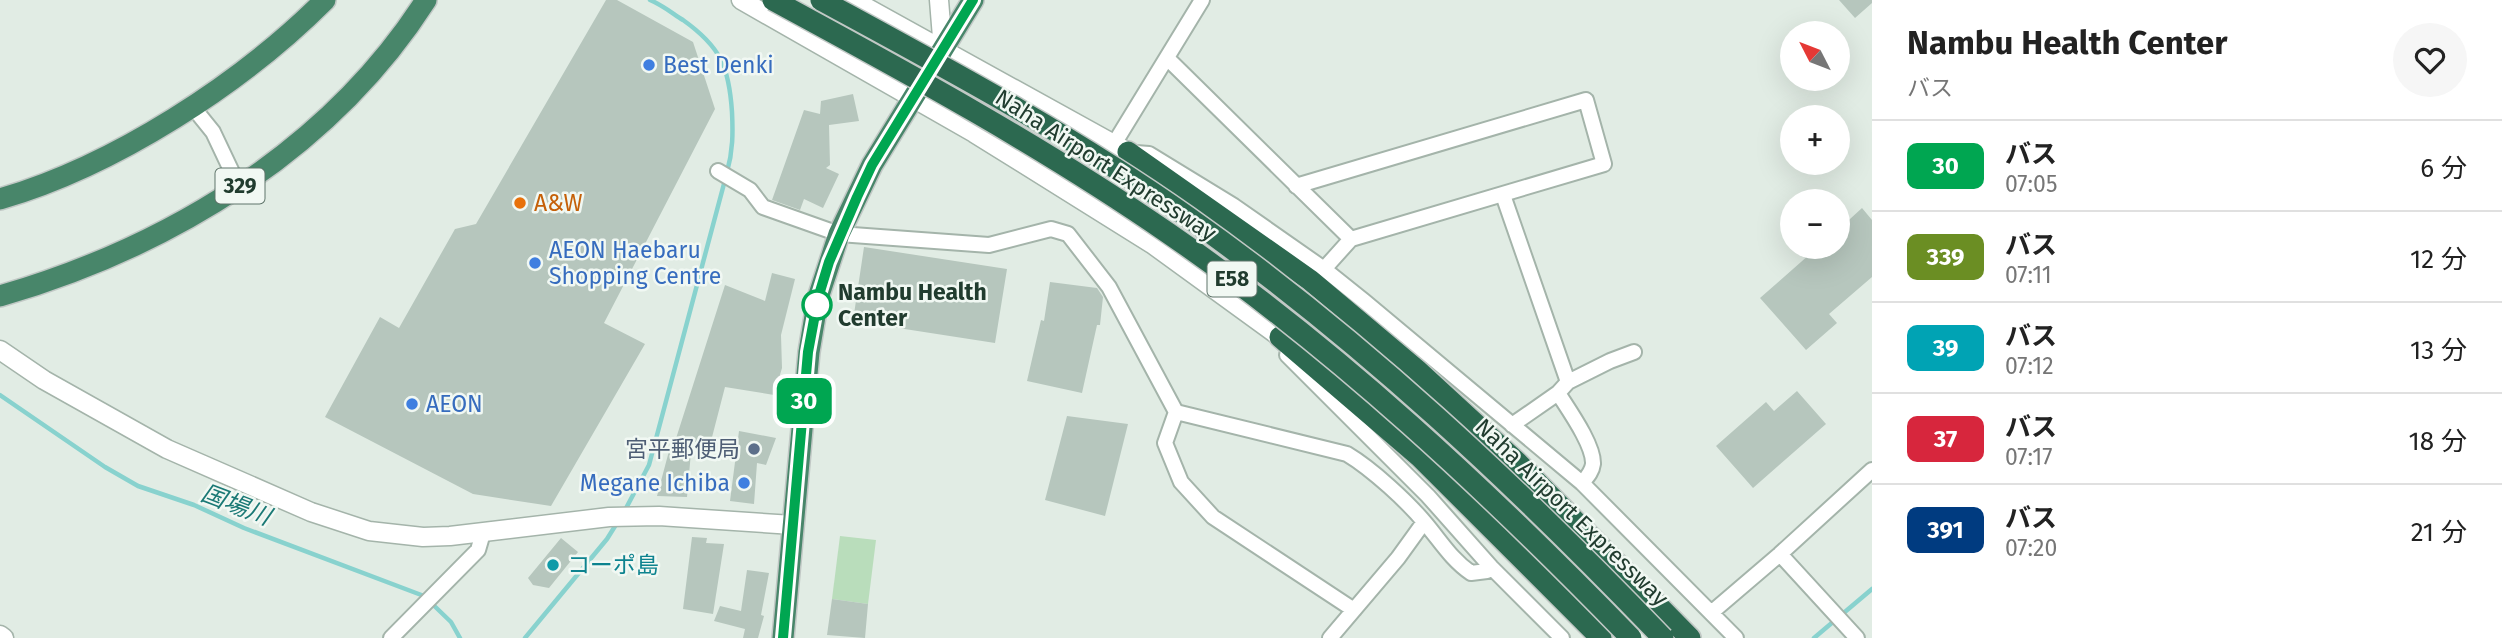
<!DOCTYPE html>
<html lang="ja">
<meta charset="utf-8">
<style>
:root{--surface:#fff;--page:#f6f6f6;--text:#222;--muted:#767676;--line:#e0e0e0}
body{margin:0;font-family:"Fira Sans","Noto Sans JP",sans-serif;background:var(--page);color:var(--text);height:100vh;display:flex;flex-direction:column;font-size:26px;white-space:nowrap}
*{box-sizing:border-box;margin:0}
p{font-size:23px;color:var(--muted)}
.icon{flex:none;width:38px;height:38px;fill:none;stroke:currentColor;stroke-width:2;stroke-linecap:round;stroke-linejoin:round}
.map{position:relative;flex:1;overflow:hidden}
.sheet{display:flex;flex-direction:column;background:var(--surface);width:630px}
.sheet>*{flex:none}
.badge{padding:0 14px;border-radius:10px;font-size:24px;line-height:46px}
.needle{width:46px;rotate:312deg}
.controls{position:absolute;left:1780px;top:21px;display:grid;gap:14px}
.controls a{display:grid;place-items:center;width:70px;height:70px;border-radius:50%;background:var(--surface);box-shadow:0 7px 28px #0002;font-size:35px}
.map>.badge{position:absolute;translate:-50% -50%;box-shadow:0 0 0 4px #fff}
.round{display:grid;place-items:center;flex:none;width:74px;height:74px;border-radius:37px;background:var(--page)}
.summary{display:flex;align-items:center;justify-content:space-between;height:119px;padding:0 35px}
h1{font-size:33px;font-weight:700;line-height:52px}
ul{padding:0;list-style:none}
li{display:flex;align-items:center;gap:21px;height:91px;padding:0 35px;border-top:2px solid var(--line)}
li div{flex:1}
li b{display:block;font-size:26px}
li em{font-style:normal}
li .badge{min-width:77px;font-weight:700;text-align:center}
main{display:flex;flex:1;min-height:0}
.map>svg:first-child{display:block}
.green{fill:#b9ddbb}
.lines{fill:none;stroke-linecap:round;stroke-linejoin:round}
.stream{stroke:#88d2ce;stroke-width:4.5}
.building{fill:#b6c6bd}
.minor-casing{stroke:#a4b4aa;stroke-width:18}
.tertiary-casing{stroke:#a4b4aa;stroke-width:21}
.trunk-casing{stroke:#c1c8c5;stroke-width:24}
.motorway-casing{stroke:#c1c8c5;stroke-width:24}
.minor{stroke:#fff;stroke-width:14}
.tertiary{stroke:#fff;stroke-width:18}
.trunk{stroke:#48866a;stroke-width:21}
.motorway{stroke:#2c6950;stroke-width:21}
.motorway-bridge-casing{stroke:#c1c8c5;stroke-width:24;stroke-linecap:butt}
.motorway-bridge{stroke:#2c6950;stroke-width:21}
.line-casing{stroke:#fff;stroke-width:16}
.line{stroke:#00a651;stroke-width:10}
.shop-dot{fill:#3f7fe0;stroke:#f1f8f3;stroke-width:2.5}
.food-dot{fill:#e8710a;stroke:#f1f8f3;stroke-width:2.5}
.stop-dot{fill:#fff;stroke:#00a651;stroke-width:3.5}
.service-dot{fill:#5c6f8a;stroke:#f1f8f3;stroke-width:2.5}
.culture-dot{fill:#0f9aa8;stroke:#f1f8f3;stroke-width:2.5}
.labels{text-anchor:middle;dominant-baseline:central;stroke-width:5;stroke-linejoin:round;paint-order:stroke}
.shield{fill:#f1f8f3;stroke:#5f746a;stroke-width:2}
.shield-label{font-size:21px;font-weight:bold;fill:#213c2f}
.shop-label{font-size:23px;fill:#366cbe;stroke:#f1f8f3;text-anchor:start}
.street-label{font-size:23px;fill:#213c2f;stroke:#f1f8f3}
.food-label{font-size:23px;fill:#c56008;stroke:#f1f8f3;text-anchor:start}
.stop-label{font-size:23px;font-weight:bold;fill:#213c2f;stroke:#f1f8f3;text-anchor:start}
.service-label{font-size:23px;fill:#4e5e75;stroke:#f1f8f3;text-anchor:end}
.culture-label{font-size:23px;fill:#0d838f;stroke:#f1f8f3;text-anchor:start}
.water-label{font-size:24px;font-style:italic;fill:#1a7975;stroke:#f1f8f3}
</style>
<main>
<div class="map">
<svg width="1872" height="638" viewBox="0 0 1872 638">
<rect width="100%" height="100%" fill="#e1ece4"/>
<!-- green -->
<path class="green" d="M840,536L876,540L868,604L832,599Z"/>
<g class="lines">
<!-- stream -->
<path class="stream" d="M650,0C662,5 672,13 683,20C721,47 729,67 732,112C733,133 733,151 727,172
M0,395L105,467L138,486L194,505L244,528L424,596L451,622L460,638
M624,512L649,465L725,180
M525,638L607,539L617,523
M1814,638L1872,589"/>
</g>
<!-- building -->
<path class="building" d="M606,0H617L693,42L715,109L604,323L645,344L551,506L473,494L325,417L380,317L399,328L455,229L476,224Z
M1839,0H1872V3L1855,18Z
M853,94L859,121L829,125L830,165L826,168L839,174L823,208L804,199L800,210L772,200L804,110L820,114L821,101Z
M1862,208L1872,220V277L1829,314L1837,323L1806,350L1760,298L1818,247H1838V230Z
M864,247L1007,269L995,343L853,321Z
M772,273L795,279L781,335L782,368L774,395L725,387L710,445L692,441L687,497L657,496L669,451H672L725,285L765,301Z
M1050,282L1097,288L1103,297L1100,325H1097L1082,393L1027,381L1041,320L1044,321Z
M1797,391L1826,424L1753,488L1716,446L1766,402L1774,411Z
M1067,416L1128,424L1105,516L1045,500Z
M739,431L776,438L766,465L757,463L754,504L730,501Z
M692,537L707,538L706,543L724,544L713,614L683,609Z
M561,538L578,552L549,588L533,585L528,578Z
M747,570L769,573L761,615L764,616L758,638H743L745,629L714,621L720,606L741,611Z
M832,599L868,604L865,638L827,635Z"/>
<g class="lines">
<!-- minor casing -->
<g class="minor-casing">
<path id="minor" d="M1167,58L1351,239L1604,164L1586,100L1296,186
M192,106L213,132L239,187
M1114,144L1202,0
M1136,153L1149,154L1234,206L1324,269L1364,301L1582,483L1736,638
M718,171L750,190L763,207L839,234L989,245L1051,229L1068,234L1109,287L1176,412L1347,454C1372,469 1408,502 1426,524C1441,542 1452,560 1471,573L1487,571L1491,567
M1503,195L1568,382L1558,393L1512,425
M1324,269L1351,239
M1287,355L1428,496L1491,567L1562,638
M1568,382L1610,361L1634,352
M1558,393C1568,409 1594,445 1593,464C1592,472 1587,477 1582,483
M1176,412L1165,443L1181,482L1213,517L1354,610
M1780,554L1857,638
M1711,613L1780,554L1872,470
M391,638L478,550L483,533
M1330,638L1398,558L1424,522"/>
</g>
<!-- tertiary casing -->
<g class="tertiary-casing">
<path id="tertiary" d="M741,0L974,133L1152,244L1280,337
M853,0L1128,152
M939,0L943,50
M0,350L44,380L167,449L311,512L369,531L423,537L450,536L609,517L659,516L793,525
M0,635L4,638"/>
</g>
<!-- trunk casing -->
<g class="trunk-casing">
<path id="trunk" d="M0,199C114,166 241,84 325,0
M0,296C169,247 330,150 426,0
M783,638L809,352L818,298L839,234L872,165L973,0"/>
</g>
<!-- motorway casing -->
<g class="motorway-casing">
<path id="motorway" d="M1128,152L1310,280L1417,370L1518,463L1690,638
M1280,337L1420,457L1601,638"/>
</g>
<!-- minor -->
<use href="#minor" class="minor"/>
<!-- tertiary -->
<use href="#tertiary" class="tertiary"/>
<!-- trunk -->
<use href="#trunk" class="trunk"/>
<!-- motorway -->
<use href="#motorway" class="motorway"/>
<!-- motorway-bridge casing -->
<g class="motorway-bridge-casing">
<path id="motorway-bridge" d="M773,0C908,73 1042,146 1168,233C1338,350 1488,491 1631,638
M821,0C946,68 1072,135 1188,217C1362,340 1516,485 1663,638"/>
</g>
<!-- motorway-bridge -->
<use href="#motorway-bridge" class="motorway-bridge"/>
</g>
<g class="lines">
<!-- line casing -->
<g class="line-casing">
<path id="line" d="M783,638L808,352L818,298L829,262L857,197L872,165L973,0"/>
</g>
<!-- line -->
<use href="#line" class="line"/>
</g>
<!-- markers -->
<g class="shop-dot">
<circle cx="649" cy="65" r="7"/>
<circle cx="535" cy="263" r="7"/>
<circle cx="412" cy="404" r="7"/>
<circle cx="744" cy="483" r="7"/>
</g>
<circle class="food-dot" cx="520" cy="203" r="7"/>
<circle class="stop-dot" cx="817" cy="305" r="14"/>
<circle class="service-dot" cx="754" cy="449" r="7"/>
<circle class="culture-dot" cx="553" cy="565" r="7"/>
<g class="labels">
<!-- shield labels -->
<g class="shield">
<rect x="215.5" y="168.5" width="49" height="35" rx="5"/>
<rect x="1207.5" y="261.5" width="49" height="35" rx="5"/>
</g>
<g class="shield-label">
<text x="240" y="186">329</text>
<text x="1232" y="279">E58</text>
</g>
<!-- shop labels -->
<g class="shop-label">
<text x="663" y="65">Best Denki</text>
<text x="549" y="250">AEON Haebaru<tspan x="549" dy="26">Shopping Centre</tspan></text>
<text x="426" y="404">AEON</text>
<text x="730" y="483" text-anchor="end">Megane Ichiba</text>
</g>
<!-- street labels -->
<g class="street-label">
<text transform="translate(1106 165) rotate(33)">Naha Airport Expressway</text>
<text transform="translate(1572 512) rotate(44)">Naha Airport Expressway</text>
</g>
<!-- food labels -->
<g class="food-label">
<text x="534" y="203">A&amp;W</text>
</g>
<!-- stop labels -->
<g class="stop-label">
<text x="838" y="292">Nambu Health<tspan x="838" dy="26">Center</tspan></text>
</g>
<!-- service labels -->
<g class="service-label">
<text x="740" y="449">宮平郵便局</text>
</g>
<!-- culture labels -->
<g class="culture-label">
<text x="567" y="565">コーポ島</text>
</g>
<!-- water labels -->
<g class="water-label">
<text transform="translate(236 505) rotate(21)">国場川</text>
</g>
</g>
</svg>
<div class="controls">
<a><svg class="needle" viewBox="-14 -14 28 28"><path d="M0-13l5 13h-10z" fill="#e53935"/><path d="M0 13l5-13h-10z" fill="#767676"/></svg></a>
<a>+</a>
<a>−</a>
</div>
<b class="badge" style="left:804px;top:401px;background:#00a651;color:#fff">30</b>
</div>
<section class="sheet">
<div class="summary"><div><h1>Nambu Health Center</h1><p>バス</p></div><a class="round"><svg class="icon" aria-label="heart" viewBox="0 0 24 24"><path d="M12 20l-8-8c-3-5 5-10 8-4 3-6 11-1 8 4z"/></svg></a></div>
<ul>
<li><span class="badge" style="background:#00a651;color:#fff">30</span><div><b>バス</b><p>07:05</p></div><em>6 分</em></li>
<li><span class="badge" style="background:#6b8e23;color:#fff">339</span><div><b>バス</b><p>07:11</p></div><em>12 分</em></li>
<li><span class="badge" style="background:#00a3b4;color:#fff">39</span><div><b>バス</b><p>07:12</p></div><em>13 分</em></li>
<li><span class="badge" style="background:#d7263d;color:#fff">37</span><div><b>バス</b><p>07:17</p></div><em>18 分</em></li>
<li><span class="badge" style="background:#003b80;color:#fff">391</span><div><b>バス</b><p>07:20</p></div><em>21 分</em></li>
</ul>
</section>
</main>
